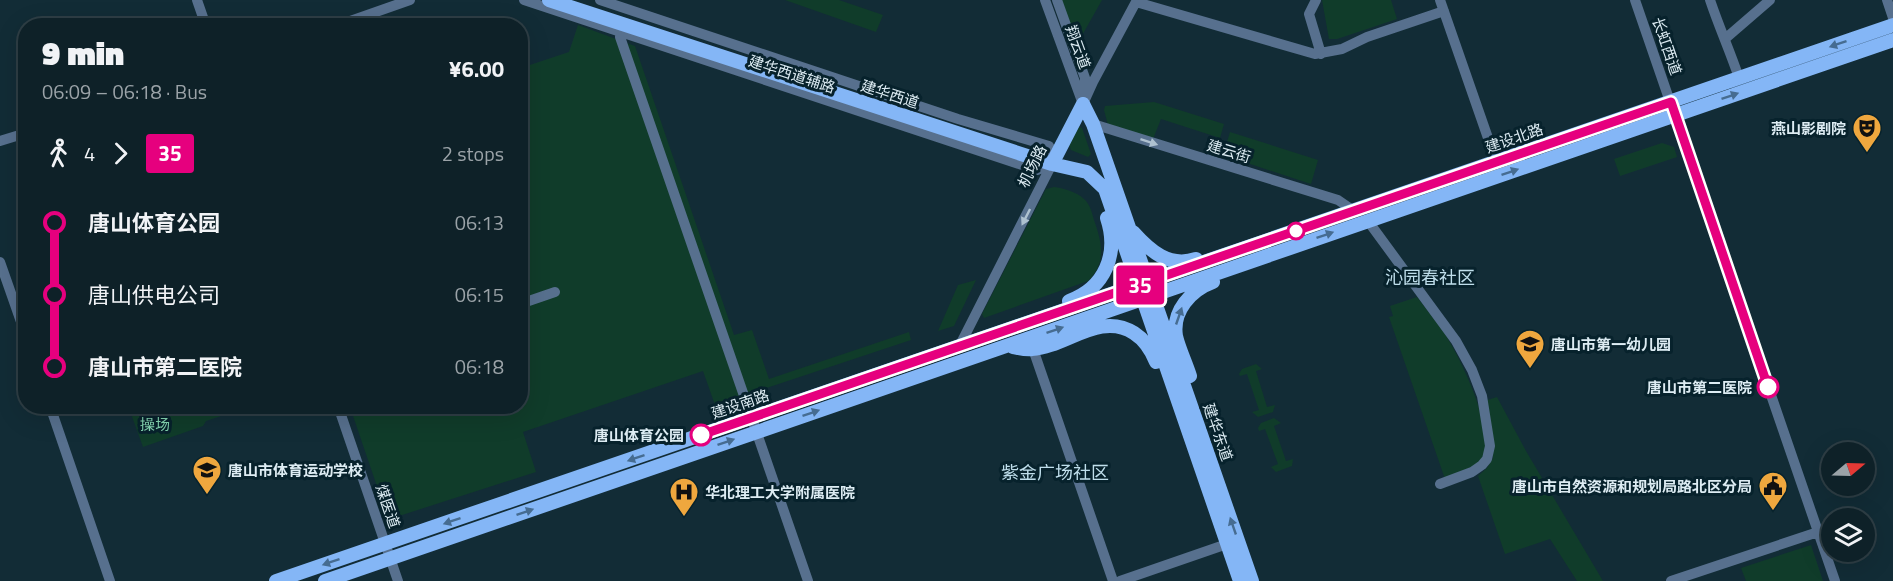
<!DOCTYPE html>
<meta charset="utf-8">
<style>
:root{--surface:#0e2128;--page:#172930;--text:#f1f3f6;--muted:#9ba3a8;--line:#2e3e45}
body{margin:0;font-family:"Titillium Web","Noto Sans SC",sans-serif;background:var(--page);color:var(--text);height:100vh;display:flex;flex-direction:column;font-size:22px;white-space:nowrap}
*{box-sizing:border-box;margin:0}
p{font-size:20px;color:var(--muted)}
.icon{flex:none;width:33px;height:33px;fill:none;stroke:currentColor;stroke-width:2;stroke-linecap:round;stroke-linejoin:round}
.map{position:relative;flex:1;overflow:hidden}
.details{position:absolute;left:18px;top:18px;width:510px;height:396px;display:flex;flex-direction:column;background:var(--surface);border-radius:24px;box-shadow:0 6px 24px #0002,0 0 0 2px var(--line)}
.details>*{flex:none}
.badge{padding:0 12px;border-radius:4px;font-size:21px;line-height:39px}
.needle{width:39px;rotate:71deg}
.buttons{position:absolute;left:1821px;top:442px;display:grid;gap:12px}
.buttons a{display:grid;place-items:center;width:54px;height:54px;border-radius:50%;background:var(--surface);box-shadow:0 6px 24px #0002,0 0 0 2px var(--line);font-size:30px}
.map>.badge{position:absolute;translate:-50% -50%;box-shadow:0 0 0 3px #fff}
.legs{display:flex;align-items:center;gap:9px;height:66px;padding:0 24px;font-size:20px}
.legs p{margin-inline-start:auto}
.overview{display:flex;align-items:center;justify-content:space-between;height:102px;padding:0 24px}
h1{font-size:33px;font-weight:800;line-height:45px}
ul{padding:0 24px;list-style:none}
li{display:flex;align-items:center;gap:21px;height:72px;font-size:22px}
li i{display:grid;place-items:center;width:9px;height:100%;margin:0 8px;background:currentColor}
li i::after{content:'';width:15px;height:15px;margin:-8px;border:4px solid;border-radius:50%;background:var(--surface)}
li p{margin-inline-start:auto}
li:first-child i{background:linear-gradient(#0000 50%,currentColor 0)}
li:last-child i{background:linear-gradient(currentColor 50%,#0000 0)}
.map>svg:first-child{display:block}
.green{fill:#103c2a}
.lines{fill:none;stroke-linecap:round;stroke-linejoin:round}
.minor{stroke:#57708e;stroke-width:10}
.major{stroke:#84b6f6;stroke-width:14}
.oneway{fill:#466c91}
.oneway2{fill:#aec1d0}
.line-1-casing{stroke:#fff;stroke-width:14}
.line-1{stroke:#e6007e;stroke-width:9}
.stop-1-dot{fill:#fff;stroke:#e6007e;stroke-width:3}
.labels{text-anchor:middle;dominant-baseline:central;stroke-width:6;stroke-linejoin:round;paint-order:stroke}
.street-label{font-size:15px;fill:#ddecf3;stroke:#07222c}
.poi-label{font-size:15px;font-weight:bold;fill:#ddecf3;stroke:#07222c;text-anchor:start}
.stop-label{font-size:15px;font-weight:bold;fill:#ddecf3;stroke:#07222c;text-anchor:end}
.park-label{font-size:15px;fill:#85d6b1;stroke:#07222c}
.quarter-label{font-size:18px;fill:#bfdeeb;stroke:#07222c}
</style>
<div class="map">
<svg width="1893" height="581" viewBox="0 0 1893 581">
<rect width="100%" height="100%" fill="#122c36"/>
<!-- green -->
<path class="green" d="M785,0H839L883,15L876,32Z
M1059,0H1102L1075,48Z
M1322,0H1391L1397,19L1337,39H1329Z
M578,25L635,46L734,335L752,330L769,379L909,332L911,340L715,405L703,371L523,432L536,472L399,516L387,511L384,507L350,407L520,406L521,68L569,52Z
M1154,102L1224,124L1220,138L1161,119L1153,139L1108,125L1104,110L1105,106Z
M1079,127L1082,128L1091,154L1088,157L1071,150L1069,145Z
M1230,132L1318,160L1311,184L1223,155Z
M1662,143L1674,147L1677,157L1620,176L1614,159Z
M1054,187C1063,188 1077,192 1084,199C1090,204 1092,213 1094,220C1102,243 1107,262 1088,281L984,318L982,314L1046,189Z
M976,280L954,326L938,331L958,285Z
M1417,297C1426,309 1436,321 1445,334C1464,365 1490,421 1486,457L1475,467L1445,479L1389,317L1393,316L1390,306Z
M1256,364L1262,369L1256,371L1267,407L1275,405L1273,412L1258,417L1252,412L1259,410L1247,374L1240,376L1239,374L1242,369Z
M1497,397L1526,451L1603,581H1577L1550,539L1505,554L1478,476L1487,468L1493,458L1484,401Z
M124,407V406L244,407L242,409L206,421L203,426L143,447L130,411L126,412Z
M1274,418L1281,423L1274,426L1286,461L1293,459L1292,466L1276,472L1271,467L1278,464L1265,429L1259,431L1258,428L1261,423Z
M1811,545L1823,581H1746L1741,568Z"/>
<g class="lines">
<!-- minor -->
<path class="minor" d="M197,0L206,26
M524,0L1037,170L1052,164
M600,0L958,119L1049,146L1054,158
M1045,0L1083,104
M1057,0L1085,78L1084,95
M1316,0L1309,14L1321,54
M1440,0L1496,161
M1635,0L1835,581
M1710,0C1719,27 1730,51 1739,78
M1887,0L1893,18
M1136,2L1315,54L1342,49L1367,37L1444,11
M336,26L410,0
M620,37L808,581
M1726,38L1770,0
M1083,104L1093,82L1137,0
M1093,124L1338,200L1354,211
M0,141L26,133
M1368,221L1456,341L1472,370L1482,396L1490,446L1487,459L1482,465L1472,472L1440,484
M0,262L26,336
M520,304L555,292
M959,347L1052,164
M1033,349L1113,581
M50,406L110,581
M338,406L398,581
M1120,581L1227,544
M1671,581L1818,532"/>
<!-- major -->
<path class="major" d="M549,0L1052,164L1087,172L1105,189L1240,581
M1083,104L1093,124L1252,581
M1052,164L1083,104
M1133,232C1150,251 1169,268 1196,259
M1069,301C1105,288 1119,254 1107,218
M1013,347C1019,348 1026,350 1032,349C1066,347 1100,311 1134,333C1145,340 1151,349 1156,362
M1190,376C1186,363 1179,349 1176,336C1172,311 1191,290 1213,282
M276,581L1893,25
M325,581L1893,40"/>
</g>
<!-- one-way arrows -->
<defs><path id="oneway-solid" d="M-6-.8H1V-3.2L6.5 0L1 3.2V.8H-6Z" transform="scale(1.5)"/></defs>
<g class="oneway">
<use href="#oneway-solid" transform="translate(1838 44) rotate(161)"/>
<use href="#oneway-solid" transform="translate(1730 96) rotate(-19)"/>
<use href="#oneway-solid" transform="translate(1510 172) rotate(-19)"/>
<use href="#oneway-solid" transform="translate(1325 235) rotate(-19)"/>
<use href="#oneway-solid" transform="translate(1179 316) rotate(-71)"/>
<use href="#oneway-solid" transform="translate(1055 330) rotate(-19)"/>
<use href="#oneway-solid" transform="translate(811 413) rotate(-19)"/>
<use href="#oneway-solid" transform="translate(726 442) rotate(-19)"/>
<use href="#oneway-solid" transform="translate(636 458) rotate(161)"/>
<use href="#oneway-solid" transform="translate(525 512) rotate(-19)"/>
<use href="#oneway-solid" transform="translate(452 521) rotate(161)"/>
<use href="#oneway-solid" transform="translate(1233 526) rotate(-109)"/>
<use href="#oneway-solid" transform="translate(331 562) rotate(161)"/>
</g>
<g class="oneway2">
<use href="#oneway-solid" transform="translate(1149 142) rotate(18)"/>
<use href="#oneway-solid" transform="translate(1026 217) rotate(117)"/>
</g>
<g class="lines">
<!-- line-1 casing -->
<g class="line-1-casing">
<path id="line-1" d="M701,435L1671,102L1768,387"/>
</g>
<!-- line-1 -->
<use href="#line-1" class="line-1"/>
</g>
<!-- icons -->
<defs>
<g id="theatre-pin" transform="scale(1.5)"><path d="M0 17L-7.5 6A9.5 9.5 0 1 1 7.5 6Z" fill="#efa73e" stroke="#07222c"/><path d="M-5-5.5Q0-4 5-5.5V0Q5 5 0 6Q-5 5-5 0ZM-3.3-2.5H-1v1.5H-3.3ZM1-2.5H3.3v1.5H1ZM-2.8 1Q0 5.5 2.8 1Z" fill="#111"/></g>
<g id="school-pin" transform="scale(1.5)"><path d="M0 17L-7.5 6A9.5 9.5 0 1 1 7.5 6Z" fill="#efa73e" stroke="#07222c"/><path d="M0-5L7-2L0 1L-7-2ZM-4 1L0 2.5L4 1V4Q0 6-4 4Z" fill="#111"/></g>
<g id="university-pin" transform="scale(1.5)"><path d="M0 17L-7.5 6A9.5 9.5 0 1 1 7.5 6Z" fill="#efa73e" stroke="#07222c"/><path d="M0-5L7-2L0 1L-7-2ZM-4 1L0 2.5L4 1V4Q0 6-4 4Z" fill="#111"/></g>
<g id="civic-pin" transform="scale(1.5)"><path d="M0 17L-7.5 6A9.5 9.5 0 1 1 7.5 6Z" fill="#efa73e" stroke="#07222c"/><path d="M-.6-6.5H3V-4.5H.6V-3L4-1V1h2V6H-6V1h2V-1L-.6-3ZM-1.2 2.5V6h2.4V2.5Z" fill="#111"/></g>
<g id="hospital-pin" transform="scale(1.5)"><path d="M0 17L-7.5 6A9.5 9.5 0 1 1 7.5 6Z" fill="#efa73e" stroke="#07222c"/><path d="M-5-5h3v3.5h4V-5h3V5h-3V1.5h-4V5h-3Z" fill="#111"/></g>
</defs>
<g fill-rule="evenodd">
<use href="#theatre-pin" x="1867" y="128"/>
<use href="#school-pin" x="1530" y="344"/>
<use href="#university-pin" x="207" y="470"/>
<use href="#civic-pin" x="1773" y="486"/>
<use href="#hospital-pin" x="684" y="492"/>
</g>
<!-- markers -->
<g class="stop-1-dot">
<circle cx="1296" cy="231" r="8"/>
<circle cx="1768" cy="387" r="10"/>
<circle cx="701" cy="435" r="10"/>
</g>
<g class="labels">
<!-- street labels -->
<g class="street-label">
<text transform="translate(1667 46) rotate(71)">长虹西道</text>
<text transform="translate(1078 47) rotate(70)">翔云道</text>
<text transform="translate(792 74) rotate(18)">建华西道辅路</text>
<text transform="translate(890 94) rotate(18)">建华西道</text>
<text transform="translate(1514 138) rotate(-19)">建设北路</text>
<text transform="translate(1229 151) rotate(17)">建云街</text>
<text transform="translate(1032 166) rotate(-64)">机场路</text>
<text transform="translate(740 404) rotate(-19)">建设南路</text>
<text transform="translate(1218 432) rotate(71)">建华东道</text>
<text transform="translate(388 506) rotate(71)">煤医道</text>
</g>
<!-- poi labels -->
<g class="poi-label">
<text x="1846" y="128" text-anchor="end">燕山影剧院</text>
<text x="1551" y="344">唐山市第一幼儿园</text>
<text x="228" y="470">唐山市体育运动学校</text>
<text x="1752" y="486" text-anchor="end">唐山市自然资源和规划局路北区分局</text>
<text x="705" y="492">华北理工大学附属医院</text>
</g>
<!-- stop labels -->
<g class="stop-label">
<text x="1752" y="387">唐山市第二医院</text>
<text x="684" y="435">唐山体育公园</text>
</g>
<!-- park labels -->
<g class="park-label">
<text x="155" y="424">操场</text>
</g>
<!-- quarter labels -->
<g class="quarter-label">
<text x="1430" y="277">沁园春社区</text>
<text x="1055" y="472">紫金广场社区</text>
</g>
</g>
</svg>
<div class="buttons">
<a><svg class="needle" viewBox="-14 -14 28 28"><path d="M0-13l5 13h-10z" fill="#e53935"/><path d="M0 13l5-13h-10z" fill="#9ba3a8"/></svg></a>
<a><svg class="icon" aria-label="layers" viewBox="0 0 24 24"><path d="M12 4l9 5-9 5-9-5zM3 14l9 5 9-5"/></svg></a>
</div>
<b class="badge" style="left:1140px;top:285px;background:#e6007e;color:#fff">35</b>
<section class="details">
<div class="overview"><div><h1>9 min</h1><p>06:09 – 06:18 · Bus</p></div><b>¥6.00</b></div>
<div class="legs"><svg class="icon" aria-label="walk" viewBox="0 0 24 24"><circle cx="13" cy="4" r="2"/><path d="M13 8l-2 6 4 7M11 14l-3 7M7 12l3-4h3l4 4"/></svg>4<svg class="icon" aria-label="forward" viewBox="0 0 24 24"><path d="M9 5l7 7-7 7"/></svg><b class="badge" style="background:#e6007e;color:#fff">35</b><p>2 stops</p></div>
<ul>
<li><i style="color:#e6007e"></i><b>唐山体育公园</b><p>06:13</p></li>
<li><i style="color:#e6007e"></i><span>唐山供电公司</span><p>06:15</p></li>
<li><i style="color:#e6007e"></i><b>唐山市第二医院</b><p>06:18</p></li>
</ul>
</section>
</div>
